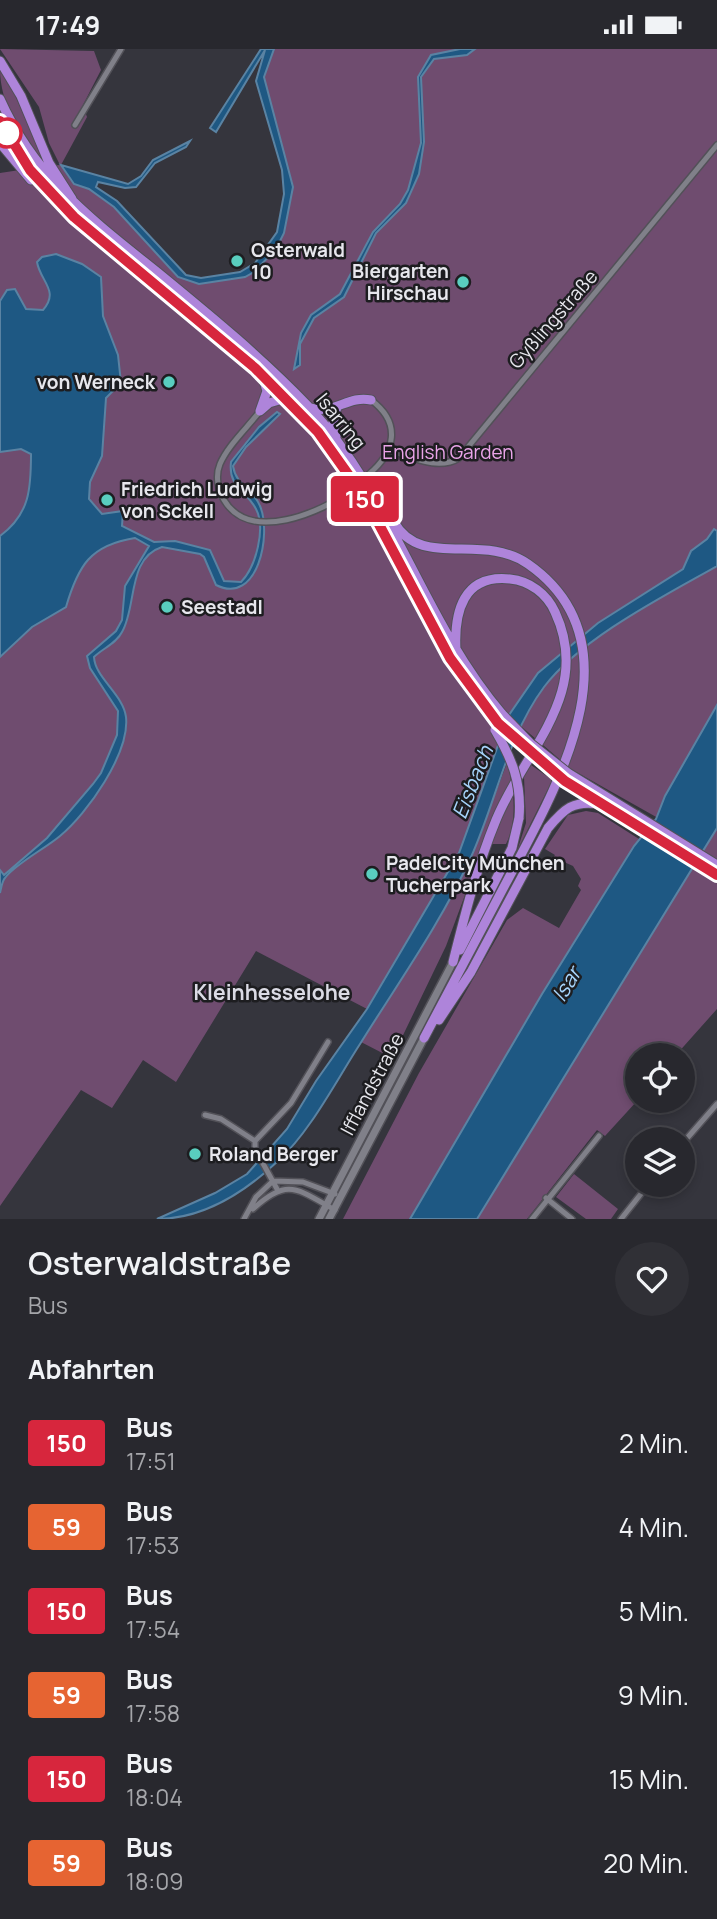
<!DOCTYPE html>
<html lang="de">
<meta charset="utf-8">
<style>
:root{--surface:#28282e;--page:#303036;--text:#f1f3f6;--muted:#a5a6aa;--line:#44444a}
body{margin:0;font-family:Manrope,sans-serif;background:var(--page);color:var(--text);height:100vh;display:flex;flex-direction:column;font-size:26px;white-space:nowrap}
*{box-sizing:border-box;margin:0}
p{font-size:23px;color:var(--muted)}
.icon{flex:none;width:38px;height:38px;fill:none;stroke:currentColor;stroke-width:2;stroke-linecap:round;stroke-linejoin:round}
.map{position:relative;height:1170px;overflow:hidden}
.drawer{display:flex;flex-direction:column;background:var(--surface);flex:1}
.drawer>*{flex:none}
.badge{padding:0 14px;border-radius:5px;font-size:24px;line-height:46px}
.fabs{position:absolute;left:625px;top:994px;display:grid;gap:14px}
.fabs a{display:grid;place-items:center;width:70px;height:70px;border-radius:50%;background:var(--surface);box-shadow:0 4px 10px #0003,0 0 0 2px var(--line);font-size:35px}
.map>.badge{position:absolute;translate:-50% -50%;box-shadow:0 0 0 4px #fff}
h2{padding:0 28px;font-size:26px;line-height:63px}
.round{display:grid;place-items:center;flex:none;width:74px;height:74px;border-radius:37px;background:var(--page)}
.headline{display:flex;align-items:center;justify-content:space-between;height:119px;padding:0 28px}
h1{font-size:33px;font-weight:600;line-height:52px}
ul{padding:0;list-style:none}
li{display:flex;align-items:center;gap:21px;height:84px;padding:0 28px}
li div{flex:1}
li b{display:block;font-size:26px}
li em{font-style:normal}
li .badge{min-width:77px;font-weight:700;text-align:center}
.status{display:flex;justify-content:space-between;align-items:center;height:49px;padding:0 35px;background:var(--surface);direction:ltr}
.status svg{height:19px;fill:currentColor}
.map>svg:first-child{display:block}
.green{fill:#6f4c6f}
.water{fill:#1e5883;stroke:#5a83a3;stroke-width:2}
.lines{fill:none;stroke-linecap:round;stroke-linejoin:round}
.minor-casing{stroke:#525158;stroke-width:8}
.secondary-casing{stroke:#525158;stroke-width:10}
.trunk-casing{stroke:#525158;stroke-width:11}
.minor{stroke:#808089;stroke-width:5}
.secondary{stroke:#808089;stroke-width:7}
.trunk{stroke:#ae84da;stroke-width:9}
.trunk-bridge-casing{stroke:#525158;stroke-width:11;stroke-linecap:butt}
.trunk-bridge{stroke:#ae84da;stroke-width:9}
.line-casing{stroke:#fff;stroke-width:16}
.line{stroke:#d7263d;stroke-width:10}
.stop-dot{fill:#fff;stroke:#d7263d;stroke-width:3.5}
.poi-dot{fill:#59cebf;stroke:#1d1d20;stroke-width:2.5}
.labels{text-anchor:middle;dominant-baseline:central;stroke-width:5;stroke-linejoin:round;paint-order:stroke}
.poi-label{font-size:19px;font-weight:bold;fill:#e7e7ed;stroke:#1d1d20;text-anchor:start}
.street-label{font-size:19px;fill:#e7e7ed;stroke:#1d1d20}
.park-label{font-size:19px;fill:#eaa4e9;stroke:#1d1d20}
.water-label{font-size:21px;font-style:italic;fill:#a6d4fb;stroke:#1d1d20}
.neighbourhood-label{font-size:21px;font-weight:bold;fill:#dbdbe5;stroke:#1d1d20}
</style>
<div class="status"><b>17:49</b><svg viewBox="0 0 49 12"><path d="M0 12V9h3v3zM5 12V6h3v6zM10 12V3h3v9zM15 12V0h3v12zM26 1h20v11H26zM47 4h2v5h-2z"/></svg></div>
<div class="map">
<svg width="717" height="1170" viewBox="0 0 717 1170">
<rect width="100%" height="100%" fill="#35353d"/>
<!-- green -->
<path class="green" d="M0,0L94,2L101,21L83,56L87,68L61,116L100,127L96,138L117,152L186,226L201,229L240,223L255,214L277,183L284,145L282,121L256,32L265,0H717V669L658,769L571,720L509,667L459,804L367,960L256,902L176,1033L143,1011L112,1059L81,1041L0,1157V124L33,119L0,66V58L36,118L60,116L49,94L39,58Z
M0,20L11,37L45,115C21,89 0,55 0,20Z
M507,714C514,739 518,771 506,795H484L446,897L392,1009L361,993L442,865L472,806Z
M531,716L551,730V734L517,802L526,774L524,728Z
M586,762L598,764L639,790L542,945L410,1170H343L419,1024L507,871L523,859L559,879L581,841L578,837L581,830L573,817L564,813L553,822L547,817L555,806L545,800L568,766Z
M717,779V960L676,1006H637V1052L605,1087L597,1081L527,1170H477Z
M574,1125L618,1160L611,1170H586L556,1148Z"/>
<!-- water -->
<path class="water" d="M261,0H274L264,28L293,138L284,184L276,200L254,223L245,228L199,235L178,228L114,158L89,140L74,135L61,116L128,135L141,127L153,111L190,92L186,98L155,114L136,138L125,139L98,133L96,138L117,152L186,226L201,229L240,223L255,214L277,183L284,145L282,121L256,32L265,1L216,83L210,79Z
M460,0H475L467,6L434,10L421,28L424,93L419,125L406,154L376,184L344,248L314,269L300,295V316L294,320L301,284L311,266L340,245L373,183L400,155L408,141L421,94L418,28L431,6Z
M56,205L82,215L101,228L103,267L118,306L121,334L106,349L102,407L90,433L89,450L102,465L123,462L122,477L154,493L175,492L210,501L224,532L241,533C256,518 266,479 256,460C246,441 228,438 231,413L259,378L277,363L280,365L246,398L233,417C236,437 254,440 260,457C272,485 258,557 216,536L204,508L200,505L162,498C127,509 137,558 122,583C116,595 103,599 94,608C95,629 123,645 126,668C130,704 87,765 60,787C46,799 15,815 5,829C2,832 1,840 0,844V821L4,826L47,789L93,735L101,724L117,686L118,662L90,619L87,607L116,582L122,571L125,537L149,497L135,489C90,496 78,517 66,558L32,578L0,608V487C30,465 31,439 31,405L21,400L0,403V252L7,241L15,240L26,260L43,261C60,242 40,232 37,213L42,208Z
M714,480L717,482V517C664,547 581,589 544,638C507,688 496,753 471,808C441,874 398,934 360,995C336,1032 310,1083 278,1112C245,1143 203,1170 157,1170L215,1144L247,1125L287,1080L316,1032L367,960L459,804L509,666L538,624L598,574L683,520L691,502L707,490Z
M717,656V779L477,1170H410L542,945L634,797L656,770L665,747Z"/>
<g class="lines">
<!-- minor casing -->
<g class="minor-casing">
<path id="minor" d="M75,76L121,0
M260,362C248,378 228,396 220,415C215,427 218,441 224,451C250,495 322,463 352,441
M391,402C412,408 438,422 459,409L717,96
M369,425C395,403 402,374 371,351
M205,1066L221,1070L255,1092V1100L277,1140
M255,1092L291,1054L328,993
M682,1095L717,1055
M546,1149L572,1170
M253,1160C288,1128 297,1140 335,1161
M244,1170L256,1148L273,1132L303,1133L335,1145
M532,1170L599,1087
M621,1170L648,1136"/>
</g>
<!-- secondary casing -->
<g class="secondary-casing">
<path id="secondary" d="M319,1170L453,913
M329,1170L424,989"/>
</g>
<!-- trunk casing -->
<g class="trunk-casing">
<path id="trunk" d="M0,12L21,47L49,114L72,150
M0,50C36,131 95,173 162,227C212,268 263,310 308,357C393,447 422,571 502,665
M0,72L30,121L74,168L255,319L318,383L365,449L450,609L498,674
M0,94L31,131
M311,359C334,366 348,346 371,351
M261,361L269,354L286,349
M260,362L267,342L263,329
M336,388L333,374L337,358
M394,473C421,521 482,483 528,515C643,595 554,743 506,834C479,886 451,937 424,989
M568,724L717,816
M565,732L717,826
M460,901L512,799L519,769
M453,913C465,865 477,817 496,771C525,700 593,645 555,563C547,545 530,532 510,530C463,525 454,563 456,601
M439,971L471,923L548,779C564,760 573,751 599,755"/>
</g>
<!-- minor -->
<use href="#minor" class="minor"/>
<!-- secondary -->
<use href="#secondary" class="secondary"/>
<!-- trunk -->
<use href="#trunk" class="trunk"/>
<!-- trunk-bridge casing -->
<g class="trunk-bridge-casing">
<path id="trunk-bridge" d="M502,665L530,694L568,724
M498,674L565,732
M495,681C512,710 522,734 519,769"/>
</g>
<!-- trunk-bridge -->
<use href="#trunk-bridge" class="trunk-bridge"/>
</g>
<g class="lines">
<!-- line casing -->
<g class="line-casing">
<path id="line" d="M0,72L30,121L74,168L255,319L318,383L365,449L450,609L498,674L565,732L717,826"/>
</g>
<!-- line -->
<use href="#line" class="line"/>
</g>
<!-- markers -->
<circle class="stop-dot" cx="7" cy="84" r="14"/>
<g class="poi-dot">
<circle cx="237" cy="212" r="7"/>
<circle cx="463" cy="233" r="7"/>
<circle cx="169" cy="333" r="7"/>
<circle cx="107" cy="451" r="7"/>
<circle cx="167" cy="558" r="7"/>
<circle cx="372" cy="825" r="7"/>
<circle cx="195" cy="1105" r="7"/>
</g>
<g class="labels">
<!-- poi labels -->
<g class="poi-label">
<text x="251" y="201">Osterwald<tspan x="251" dy="22">10</tspan></text>
<text x="449" y="222" text-anchor="end">Biergarten<tspan x="449" dy="22">Hirschau</tspan></text>
<text x="155" y="333" text-anchor="end">von Werneck</text>
<text x="121" y="440">Friedrich Ludwig<tspan x="121" dy="22">von Sckell</tspan></text>
<text x="181" y="558">Seestadl</text>
<text x="386" y="814">PadelCity München<tspan x="386" dy="22">Tucherpark</tspan></text>
<text x="209" y="1105">Roland Berger</text>
</g>
<!-- street labels -->
<g class="street-label">
<text transform="translate(553 270) rotate(-49)">Gyßlingstraße</text>
<text transform="translate(341 372) rotate(51)">Isarring</text>
<text transform="translate(372 1035) rotate(-62)">Ifflandstraße</text>
</g>
<!-- park labels -->
<g class="park-label">
<text x="448" y="403">English Garden</text>
</g>
<!-- water labels -->
<g class="water-label">
<text transform="translate(472 733) rotate(-68)">Eisbach</text>
<text transform="translate(566 935) rotate(-59)">Isar</text>
</g>
<!-- neighbourhood labels -->
<g class="neighbourhood-label">
<text x="272" y="943">Kleinhesselohe</text>
</g>
</g>
</svg>
<div class="fabs">
<a><svg class="icon" aria-label="locate" viewBox="0 0 24 24"><circle cx="12" cy="12" r="6"/><path d="M12 2v4M12 18v4M2 12h4M18 12h4"/></svg></a>
<a><svg class="icon" aria-label="layers" viewBox="0 0 24 24"><path d="M12 4l9 5-9 5-9-5zM3 14l9 5 9-5"/></svg></a>
</div>
<b class="badge" style="left:365px;top:450px;background:#d7263d;color:#fff">150</b>
</div>
<section class="drawer">
<div class="headline"><div><h1>Osterwaldstraße</h1><p>Bus</p></div><a class="round"><svg class="icon" aria-label="heart" viewBox="0 0 24 24"><path d="M12 20l-8-8c-3-5 5-10 8-4 3-6 11-1 8 4z"/></svg></a></div>
<h2>Abfahrten</h2>
<ul>
<li><span class="badge" style="background:#d7263d;color:#fff">150</span><div><b>Bus</b><p>17:51</p></div><em>2 Min.</em></li>
<li><span class="badge" style="background:#e66432;color:#fff">59</span><div><b>Bus</b><p>17:53</p></div><em>4 Min.</em></li>
<li><span class="badge" style="background:#d7263d;color:#fff">150</span><div><b>Bus</b><p>17:54</p></div><em>5 Min.</em></li>
<li><span class="badge" style="background:#e66432;color:#fff">59</span><div><b>Bus</b><p>17:58</p></div><em>9 Min.</em></li>
<li><span class="badge" style="background:#d7263d;color:#fff">150</span><div><b>Bus</b><p>18:04</p></div><em>15 Min.</em></li>
<li><span class="badge" style="background:#e66432;color:#fff">59</span><div><b>Bus</b><p>18:09</p></div><em>20 Min.</em></li>
</ul>
</section>
